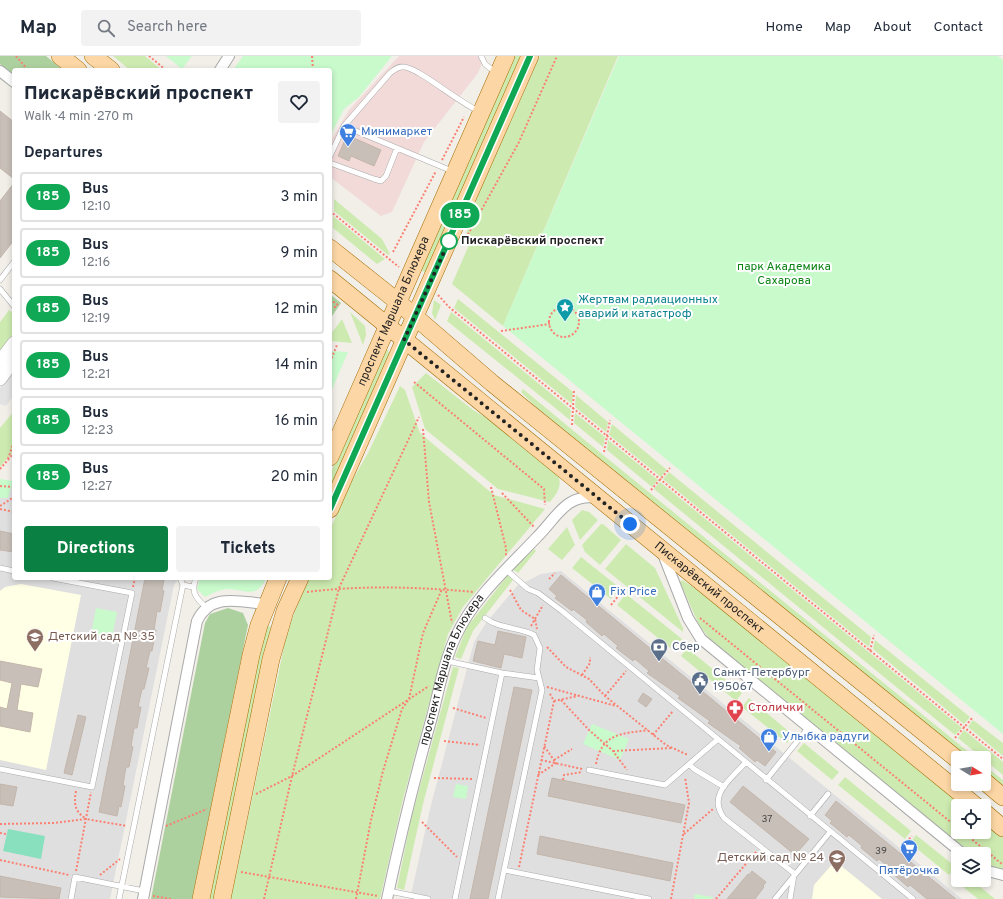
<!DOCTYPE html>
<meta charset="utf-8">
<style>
:root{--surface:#fff;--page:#f2f2f3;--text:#1f2937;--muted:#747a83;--line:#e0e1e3;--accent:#0b8043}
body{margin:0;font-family:Overpass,sans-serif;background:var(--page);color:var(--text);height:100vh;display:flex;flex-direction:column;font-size:15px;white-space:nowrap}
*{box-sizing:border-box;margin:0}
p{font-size:13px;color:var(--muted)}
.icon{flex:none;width:22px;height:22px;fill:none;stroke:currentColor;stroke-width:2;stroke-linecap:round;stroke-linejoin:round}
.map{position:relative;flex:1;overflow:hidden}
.sheet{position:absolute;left:12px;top:12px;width:320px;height:512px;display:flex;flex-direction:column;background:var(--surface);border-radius:4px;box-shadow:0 2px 6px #0003}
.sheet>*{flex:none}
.badge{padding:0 8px;border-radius:13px;font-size:14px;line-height:26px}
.needle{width:26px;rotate:101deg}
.controls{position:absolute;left:951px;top:695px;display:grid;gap:8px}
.controls a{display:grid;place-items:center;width:40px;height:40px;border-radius:4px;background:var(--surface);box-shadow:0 2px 6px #0003;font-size:20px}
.you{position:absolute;width:20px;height:20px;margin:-10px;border:3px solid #fff;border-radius:50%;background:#1a73e8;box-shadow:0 0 0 6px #1a73e833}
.map>.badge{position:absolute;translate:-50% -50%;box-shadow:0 0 0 2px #fff}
h2{padding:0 12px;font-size:15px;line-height:36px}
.round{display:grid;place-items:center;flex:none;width:42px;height:42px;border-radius:4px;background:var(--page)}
.summary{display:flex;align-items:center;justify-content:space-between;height:68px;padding:0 12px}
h1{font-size:19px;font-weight:800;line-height:30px}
.cta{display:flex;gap:8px;margin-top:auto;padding:8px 12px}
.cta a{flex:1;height:46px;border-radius:4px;background:var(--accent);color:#fff;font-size:16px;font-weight:800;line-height:46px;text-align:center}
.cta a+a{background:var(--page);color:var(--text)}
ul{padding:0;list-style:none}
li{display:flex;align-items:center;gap:12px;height:50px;margin:0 8px 6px;padding:0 4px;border:2px solid var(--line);border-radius:4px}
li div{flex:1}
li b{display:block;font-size:15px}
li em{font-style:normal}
li .badge{min-width:44px;font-weight:700;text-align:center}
header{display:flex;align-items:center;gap:24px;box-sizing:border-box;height:56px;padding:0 20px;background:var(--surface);border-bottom:1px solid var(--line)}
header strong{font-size:19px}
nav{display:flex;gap:22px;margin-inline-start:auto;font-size:14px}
.search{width:280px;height:36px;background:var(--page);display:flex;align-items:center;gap:10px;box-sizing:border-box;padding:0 14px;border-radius:4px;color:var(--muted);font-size:15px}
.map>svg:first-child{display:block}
.residential{fill:#e0dfdf}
.commercial{fill:#f2dad9}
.education{fill:#ffffe5}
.grass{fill:#cdebb0}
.forest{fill:#add19e}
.park{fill:#c8facc}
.pitch{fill:#88e0be}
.parking{fill:#e2e2e2}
.building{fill:#c7bfb8;stroke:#c4b6ab}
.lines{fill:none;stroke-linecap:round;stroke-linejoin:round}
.service-casing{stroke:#a9a9a9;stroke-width:6}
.minor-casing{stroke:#a9a9a9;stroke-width:12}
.tertiary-casing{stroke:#a9a9a9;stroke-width:14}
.primary-casing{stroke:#a06b00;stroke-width:18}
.path{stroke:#fa8072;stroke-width:2;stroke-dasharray:2 2;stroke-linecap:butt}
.service{stroke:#fff;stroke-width:5}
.minor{stroke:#fff;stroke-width:10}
.tertiary{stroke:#fff;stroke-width:13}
.primary{stroke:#fcd6a4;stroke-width:17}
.line-casing{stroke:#fff;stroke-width:9}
.line{stroke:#10a855;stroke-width:6}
.walk{stroke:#222;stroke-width:4;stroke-dasharray:0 7.2}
.stop-dot{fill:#fff;stroke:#10a855;stroke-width:2}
.labels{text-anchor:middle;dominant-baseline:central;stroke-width:4;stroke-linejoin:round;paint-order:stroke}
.number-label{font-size:10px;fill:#4b4948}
.shop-label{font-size:12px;fill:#366cbe;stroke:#fff;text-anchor:start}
.stop-label{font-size:12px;font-weight:bold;fill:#222;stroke:#fff;text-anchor:start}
.park-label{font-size:12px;fill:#0c8416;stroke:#fff}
.culture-label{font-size:12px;fill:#0d838f;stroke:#fff;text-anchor:start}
.street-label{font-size:12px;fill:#222;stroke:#fff}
.education-label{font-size:12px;fill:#785e54;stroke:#fff;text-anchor:start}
.service-label{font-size:12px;fill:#4e5e75;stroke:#fff;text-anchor:start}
.health-label{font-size:12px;fill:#be3a42;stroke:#fff;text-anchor:start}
</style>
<header>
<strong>Map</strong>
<div class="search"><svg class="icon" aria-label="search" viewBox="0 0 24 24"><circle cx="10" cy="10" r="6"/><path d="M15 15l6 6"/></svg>Search here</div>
<nav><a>Home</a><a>Map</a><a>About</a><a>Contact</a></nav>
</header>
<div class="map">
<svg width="1003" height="843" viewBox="0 0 1003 843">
<rect width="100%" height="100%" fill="#f2efe9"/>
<!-- residential -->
<path class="residential" d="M14,428V522H179L174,529L110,843H0V435Z
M561,515L962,843H410L431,749L474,586L486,567L517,530L541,518Z"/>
<!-- commercial -->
<path class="commercial" d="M399,0H485L478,17L424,86L392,156L381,160L330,121V86L349,54Z"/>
<!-- education -->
<path class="education" d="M21,528L81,539L46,714L0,704V535L5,531Z
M835,805L882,843H812L814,829Z"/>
<!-- grass -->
<path class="grass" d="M113,0H145L162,14H130Z
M515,0H521L426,217L421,214Z
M540,0H618L503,270L452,228L472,182L466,178L478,139Z
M334,143L382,183L390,198L388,199L334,155Z
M333,160L385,203L377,208L333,172Z
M458,243L573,336L572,348L454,252Z
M434,244L441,249L435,264L432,257Z
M9,254L14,258V278L0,297V266Z
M350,256L365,270L366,279L363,289Z
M451,256L571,354L570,364L447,265Z
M342,263L352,287L330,285V279Z
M385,294H388L389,298L330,432V418Z
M426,317L473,354L497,368L557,417C563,428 558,437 550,446L498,433L425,373L412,331Z
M400,330L405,334L420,377L494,439L545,453L463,551L448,578L403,743L380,843H231L285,586L294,558L309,522H330V474L349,430L368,397Z
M523,333L581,381L976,702H967L536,351L521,336Z
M576,339L608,366L606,376L575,351Z
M14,355V395L0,411V372Z
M575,357L605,381L603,391L574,367Z
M612,368L667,414L661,421L609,379Z
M608,384L658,424L652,431L607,394Z
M669,416L871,581L869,591L663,423Z
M660,426L962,672L955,679L654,433Z
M582,454L589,456L598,464L580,484L572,464Z
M601,468H603L621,484L600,509L585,496L582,489Z
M567,471L575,489L562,504L548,493Z
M626,488L655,512L683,572V576L605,513Z
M534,493L536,495L518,517L512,513Z
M581,501L620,532L611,543L572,512Z
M508,519L513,524L473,575L461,603L455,601L467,571Z
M682,524L714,544L966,750H958V776H984V764L1003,780V815L985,808L984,798H972L712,586L699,569L680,526Z
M626,538L682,583L673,594L617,549Z
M267,569L271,571L256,634L215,843H210L251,633Z
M875,584L970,661L964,668L873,593Z
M687,592L742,637L736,645L681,600Z
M453,611L459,612L423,748L404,834L397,832L411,763Z
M749,642L793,679L787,687L742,651Z
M973,664L1003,687V700L968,671Z
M964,674L1003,706V719L958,682Z
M804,687L839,716L832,724L797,695Z
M984,709L1003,724V732L984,716Z
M845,721L911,775L905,783L838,729Z
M916,779L956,811L949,819L910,787Z
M961,824H972L995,843H978L958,827Z"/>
<!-- forest -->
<path class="forest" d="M0,0H46L63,14H14V19L0,8Z
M330,238L341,247L330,263Z
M228,552L243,557L248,569L192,843H151L205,567L210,558Z"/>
<!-- park -->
<path class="park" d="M166,0H192L182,13Z
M243,0H392L359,41L344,53L330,80V14H233Z
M619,0H998L1003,4V678L503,270Z
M330,295L348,296L330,338Z
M0,423L13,425L8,442H0Z
M200,522H266C257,543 246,534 229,533C220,533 213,537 205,541L197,533Z
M96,552L117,556L112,582L91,578Z
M592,668L629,683L620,704L583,688Z
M456,728L468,730L466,743L453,741Z
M695,838L713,841L712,843H694Z"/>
<!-- pitch -->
<path class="pitch" d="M8,773L45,780L41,803L3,795Z"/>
<!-- parking -->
<path class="parking" d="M14,313V339L6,350L0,348V332Z"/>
<!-- building -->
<path class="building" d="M0,55L14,66V123L0,112Z
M347,79L381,94L374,110L351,100L349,105L338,100Z
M14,127V184L0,202V145Z
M0,475L14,478V496L0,494Z
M561,519L776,696L765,710L757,704L755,706L739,692L741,690L708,667L710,665L678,642L680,640L647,617L649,615L635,603L633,605L616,592L618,590L604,578L602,580L586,566L587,564L573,553L572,555L555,542L557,540L549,533Z
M145,522L164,524L162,534L164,535L160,556L157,555L154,574H156L152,595H150L146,612H149L144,633H142L138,651H141L137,672H134L131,690L133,691L129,711H126L123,729L125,730L121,751L119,750L117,760L99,756Z
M498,575L526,581L522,602L504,598L501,612L473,605L478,585L495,589Z
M0,605L42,613L38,631L21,628L17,654L33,657L30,676L0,670V651L7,653L12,627L0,624Z
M514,631L532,634L488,843H470Z
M643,637L652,643L646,651L638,645Z
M78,659L86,661L72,719L64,717Z
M552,722L685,749L681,767L548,740Z
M0,728L17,731L13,750L0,748Z
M743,730L809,783L795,799L730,746Z
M836,745L956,843H927L910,829L908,831L892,817L893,815L879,803L877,805L861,792L862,790L849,779L847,781L830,767L832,765L825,759Z
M540,780L673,807L670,825L537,798Z
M752,815L766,826L763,830L764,831L755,843H727L748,818L749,819Z
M0,820L61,832L59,843L0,841Z"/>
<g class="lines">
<!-- service casing -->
<g class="service-casing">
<path id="service" d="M481,0L485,8L496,17
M344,70L390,17C394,14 398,10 404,11C419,12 459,47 479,55
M330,100L344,70L452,115
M330,107L374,123L381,125L386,120L397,92
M0,224L14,206
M0,233L14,250
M0,512L14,515
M505,513L528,533L538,537L562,555L913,843
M180,522L183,529
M196,522C191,535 195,542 206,551
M485,562C499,573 519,571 534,579L540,592L537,614L542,634L498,843
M447,605L502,617L539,622
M745,707C731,723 707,739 724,762L795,818
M690,709L694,713L724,731
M0,713L92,731L132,537L53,522
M589,714L665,729L717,684
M766,724L808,672
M810,760L828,738
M504,814L649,843
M389,835L428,843
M71,843L75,821L144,835
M119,843L183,529L193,531
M455,843L502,617
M775,843L830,776
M790,843L794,819"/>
</g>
<!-- minor casing -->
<g class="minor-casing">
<g id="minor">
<path d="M220,14L229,0"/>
<path d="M0,15L14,26"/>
<path d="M663,498L688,562L701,583L963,798"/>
<path d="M984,814L1003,819"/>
<path d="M143,843L197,565C211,536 240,546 266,548"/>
<path id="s1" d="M387,843C400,782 415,721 432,661C439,634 444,605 456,580C474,541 509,511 538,480C557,461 566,437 598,442"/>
</g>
</g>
<!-- tertiary casing -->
<g class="tertiary-casing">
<path id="tertiary" d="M0,305L14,287
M0,323L14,304"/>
</g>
<!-- primary casing -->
<g class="primary-casing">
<g id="primary">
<path d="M60,0L78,14"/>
<path d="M93,0L111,14"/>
<path d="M330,192L398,246L492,327L958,704"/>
<path id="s2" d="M330,223L976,750"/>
<path id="s3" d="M330,401L506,0"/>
<path d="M330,453L530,0"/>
<path d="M984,725L1003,741"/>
<path d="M984,756L1003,772"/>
<path d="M201,843L251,599L259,569L278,522"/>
<path d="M222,843L271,603L285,555L300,522"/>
</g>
</g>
<!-- path -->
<path class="path" d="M16,0L28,14
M149,0L166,14
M312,0L313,14
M442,104L464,61
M330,155L399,211
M466,182L519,86L557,0
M393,196L436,115
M438,239L449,251L1003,703
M330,243L339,250
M330,251H338
M549 266a15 15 0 1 1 30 0a15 15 0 1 1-30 0Z
M501,275L550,268
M330,306L337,289
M414,326L544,433L545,449
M572,369L574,334
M423,373L429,446L452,567
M604,396L610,364
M8,403L14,385
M0,413L14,397
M0,430L14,431
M491,431L506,492V500
M651,434L670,412
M502,437L534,471
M0,450L14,441
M0,453L14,456
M549,523L555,517
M133,531L135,522
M510,534L521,554L535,563L537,573
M307,536C363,529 418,531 474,536
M611,549L624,533
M700,562L958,772
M531,570L543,549
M547,591L566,611L589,623L605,640L666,689L688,699
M870,595L874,579
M582,619L590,607V601
M547,631L616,650
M605,640L626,615
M561,644L589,674L613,695L627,714
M554,645L578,640
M453,652L486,662
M653,679L673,655
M955,682L973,661
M444,685L480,689
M613,695L672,692
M541,704L582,713
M554,704L572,693
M596,708C602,677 621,678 648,674
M538,719L556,707L544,690
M434,722L473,723
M563,724L564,719L582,716
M76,735C74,746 74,755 85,762
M256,738L292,720L429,630
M422,766L457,801
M0,768L54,767L86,763L127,770
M166,770L207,753
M963,776L1002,808
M0,777L6,778
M684,778L713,753
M909,783L912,780
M0,804L69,819
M519,811L554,645L549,636
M76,815L91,736
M241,816L378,840
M100,819L120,803
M952,827L954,826
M153,840L171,843
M264,843L292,720L339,532L419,361
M356,843L371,764L383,715L402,653L409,643L423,577L442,533
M671,843L689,747L685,721
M716,843L756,796"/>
<!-- service -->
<use href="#service" class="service"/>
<!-- minor -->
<use href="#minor" class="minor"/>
<!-- tertiary -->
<use href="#tertiary" class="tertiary"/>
<!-- primary -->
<use href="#primary" class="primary"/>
</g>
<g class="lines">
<!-- line casing -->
<g class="line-casing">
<path id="line" d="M330,453L530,0"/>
</g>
<!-- line -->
<use href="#line" class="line"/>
<!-- walk -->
<path class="walk" d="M449,185L404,284L630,468"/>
</g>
<!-- icons -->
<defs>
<g id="supermarket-pin" transform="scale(0.9)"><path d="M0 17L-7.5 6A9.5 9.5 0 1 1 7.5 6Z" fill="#3f7fe0" stroke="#fff"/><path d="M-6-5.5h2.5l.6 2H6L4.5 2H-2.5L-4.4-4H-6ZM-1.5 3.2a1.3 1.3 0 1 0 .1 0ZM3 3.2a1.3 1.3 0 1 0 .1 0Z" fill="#fff"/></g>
<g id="sight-pin" transform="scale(0.9)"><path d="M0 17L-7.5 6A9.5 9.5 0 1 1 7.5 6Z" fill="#0f9aa8" stroke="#fff"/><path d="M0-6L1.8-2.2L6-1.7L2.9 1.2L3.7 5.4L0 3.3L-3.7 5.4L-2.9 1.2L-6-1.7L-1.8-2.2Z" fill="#fff"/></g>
<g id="shop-pin" transform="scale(0.9)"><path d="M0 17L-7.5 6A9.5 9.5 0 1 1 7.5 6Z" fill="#3f7fe0" stroke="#fff"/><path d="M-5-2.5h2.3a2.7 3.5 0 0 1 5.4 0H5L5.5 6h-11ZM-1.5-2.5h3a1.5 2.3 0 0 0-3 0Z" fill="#fff"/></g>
<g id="school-pin" transform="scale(0.9)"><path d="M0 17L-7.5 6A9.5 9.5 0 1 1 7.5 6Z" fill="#8d6e63" stroke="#fff"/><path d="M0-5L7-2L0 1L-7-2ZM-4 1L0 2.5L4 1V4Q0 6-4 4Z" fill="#fff"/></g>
<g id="bank-pin" transform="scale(0.9)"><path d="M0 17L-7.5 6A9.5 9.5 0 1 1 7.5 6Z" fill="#5c6f8a" stroke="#fff"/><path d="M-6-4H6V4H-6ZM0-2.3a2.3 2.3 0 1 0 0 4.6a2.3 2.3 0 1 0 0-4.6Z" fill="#fff"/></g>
<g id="civic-pin" transform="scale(0.9)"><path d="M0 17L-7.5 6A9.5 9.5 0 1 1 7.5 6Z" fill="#5c6f8a" stroke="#fff"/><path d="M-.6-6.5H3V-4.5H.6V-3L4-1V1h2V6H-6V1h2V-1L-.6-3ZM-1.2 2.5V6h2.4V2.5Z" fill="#fff"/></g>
<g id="pharmacy-pin" transform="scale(0.9)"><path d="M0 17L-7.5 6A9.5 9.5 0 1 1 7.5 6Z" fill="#e0444e" stroke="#fff"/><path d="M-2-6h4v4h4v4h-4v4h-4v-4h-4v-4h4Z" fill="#fff"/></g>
</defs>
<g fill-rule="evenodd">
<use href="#supermarket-pin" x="348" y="76"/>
<use href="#sight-pin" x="565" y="251"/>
<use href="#shop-pin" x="597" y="536"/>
<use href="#school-pin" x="35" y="581"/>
<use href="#bank-pin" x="659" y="591"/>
<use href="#civic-pin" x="700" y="624"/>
<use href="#pharmacy-pin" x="735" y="652"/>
<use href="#shop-pin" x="769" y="681"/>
<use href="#supermarket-pin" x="909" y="792"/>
<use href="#school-pin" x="837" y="802"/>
</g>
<!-- markers -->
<circle class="stop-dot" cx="449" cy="185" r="8"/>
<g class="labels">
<!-- number labels -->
<g class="number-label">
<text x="767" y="763">37</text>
<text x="881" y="795">39</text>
</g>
<!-- shop labels -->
<g class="shop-label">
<text x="361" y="76">Минимаркет</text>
<text x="610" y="536">Fix Price</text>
<text x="782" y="681">Улыбка радуги</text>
<text x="909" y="815" text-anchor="middle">Пятёрочка</text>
</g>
<!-- stop labels -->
<g class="stop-label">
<text x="461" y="185">Пискарёвский проспект</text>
</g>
<!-- park labels -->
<g class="park-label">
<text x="784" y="211">парк Академика<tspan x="784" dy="14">Сахарова</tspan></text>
</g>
<!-- culture labels -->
<g class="culture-label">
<text x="578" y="244">Жертвам радиационных<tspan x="578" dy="14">аварий и катастроф</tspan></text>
</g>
<!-- street labels -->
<g class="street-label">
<text stroke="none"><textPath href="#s3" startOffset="159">проспект Маршала Блюхера</textPath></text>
<text stroke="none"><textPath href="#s2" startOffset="489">Пискарёвский проспект</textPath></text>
<text stroke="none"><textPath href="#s1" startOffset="239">проспект Маршала Блюхера</textPath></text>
</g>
<!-- education labels -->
<g class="education-label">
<text x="48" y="581">Детский сад № 35</text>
<text x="824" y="802" text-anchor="end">Детский сад № 24</text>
</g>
<!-- service labels -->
<g class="service-label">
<text x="672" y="591">Сбер</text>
<text x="713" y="617">Санкт-Петербург<tspan x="713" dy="14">195067</tspan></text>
</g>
<!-- health labels -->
<g class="health-label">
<text x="748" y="652">Столички</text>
</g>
</g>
</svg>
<div class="controls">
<a><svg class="needle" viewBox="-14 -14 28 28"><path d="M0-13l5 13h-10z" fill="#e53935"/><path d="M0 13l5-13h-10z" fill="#747a83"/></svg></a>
<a><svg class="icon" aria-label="locate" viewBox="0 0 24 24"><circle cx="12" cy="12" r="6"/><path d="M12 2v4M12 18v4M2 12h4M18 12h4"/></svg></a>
<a><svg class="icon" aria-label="layers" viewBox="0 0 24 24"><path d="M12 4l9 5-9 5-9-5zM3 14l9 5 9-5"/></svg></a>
</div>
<div class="you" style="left:630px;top:468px"></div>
<b class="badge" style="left:460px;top:159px;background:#10a855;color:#fff">185</b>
<section class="sheet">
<div class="summary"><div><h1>Пискарёвский проспект</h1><p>Walk · 4 min · 270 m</p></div><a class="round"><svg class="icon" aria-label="heart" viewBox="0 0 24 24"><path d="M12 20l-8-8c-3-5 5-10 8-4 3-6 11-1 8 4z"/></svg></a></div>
<h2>Departures</h2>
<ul>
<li><span class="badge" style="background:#10a855;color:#fff">185</span><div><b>Bus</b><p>12:10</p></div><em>3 min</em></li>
<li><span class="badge" style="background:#10a855;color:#fff">185</span><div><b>Bus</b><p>12:16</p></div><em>9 min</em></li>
<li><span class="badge" style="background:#10a855;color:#fff">185</span><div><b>Bus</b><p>12:19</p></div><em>12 min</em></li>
<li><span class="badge" style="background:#10a855;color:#fff">185</span><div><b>Bus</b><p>12:21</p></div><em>14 min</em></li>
<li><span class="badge" style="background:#10a855;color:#fff">185</span><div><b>Bus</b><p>12:23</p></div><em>16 min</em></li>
<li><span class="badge" style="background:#10a855;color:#fff">185</span><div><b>Bus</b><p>12:27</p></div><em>20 min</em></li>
</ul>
<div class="cta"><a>Directions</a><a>Tickets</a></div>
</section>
</div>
